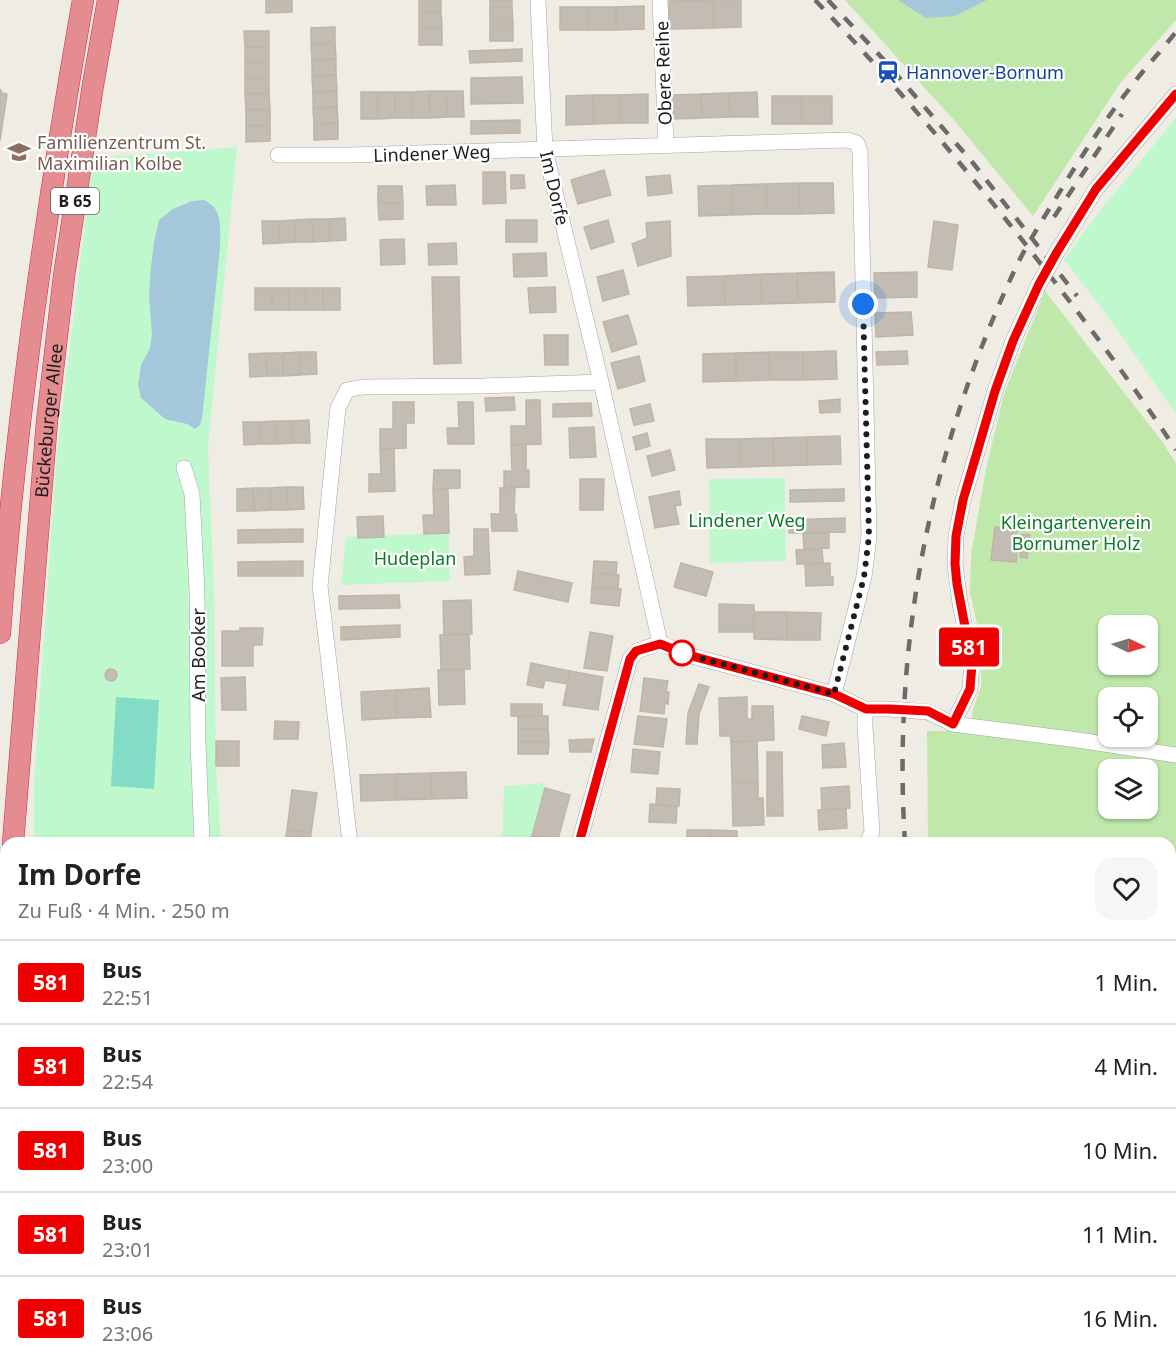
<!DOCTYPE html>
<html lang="de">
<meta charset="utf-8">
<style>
:root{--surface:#fff;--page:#f6f6f6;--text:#222;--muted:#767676;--line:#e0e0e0}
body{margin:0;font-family:"Noto Sans",sans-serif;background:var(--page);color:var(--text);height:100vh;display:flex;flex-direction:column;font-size:22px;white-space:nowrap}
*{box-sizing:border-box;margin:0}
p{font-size:20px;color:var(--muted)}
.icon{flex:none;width:33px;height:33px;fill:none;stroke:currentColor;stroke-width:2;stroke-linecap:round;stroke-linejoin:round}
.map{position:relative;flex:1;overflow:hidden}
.panel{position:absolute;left:0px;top:837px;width:1176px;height:534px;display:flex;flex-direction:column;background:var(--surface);border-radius:18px 18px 0 0;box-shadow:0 2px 4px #0004}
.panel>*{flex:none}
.badge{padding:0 12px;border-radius:4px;font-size:21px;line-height:39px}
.needle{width:39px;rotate:95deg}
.buttons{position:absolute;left:1098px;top:615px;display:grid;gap:12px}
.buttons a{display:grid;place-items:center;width:60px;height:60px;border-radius:12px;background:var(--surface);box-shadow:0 2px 4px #0004;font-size:30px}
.you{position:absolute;width:30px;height:30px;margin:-15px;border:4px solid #fff;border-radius:50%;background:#1a73e8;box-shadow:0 0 0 9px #1a73e833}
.map>.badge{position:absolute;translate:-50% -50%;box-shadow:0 0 0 3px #fff}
.round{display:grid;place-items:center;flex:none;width:63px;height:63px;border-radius:18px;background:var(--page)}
.overview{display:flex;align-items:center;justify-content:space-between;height:102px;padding:0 18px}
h1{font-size:28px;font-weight:700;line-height:45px}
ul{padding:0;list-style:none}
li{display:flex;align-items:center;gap:18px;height:84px;padding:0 18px;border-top:2px solid var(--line)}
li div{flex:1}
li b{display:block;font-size:22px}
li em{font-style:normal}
li .badge{min-width:66px;font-weight:700;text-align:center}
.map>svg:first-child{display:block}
.grass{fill:#bfe8aa;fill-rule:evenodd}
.park{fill:#c0f8cd}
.pitch{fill:#82dcc6}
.water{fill:#a4c7db}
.building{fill:#c3bcb3;stroke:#c0b5a6;stroke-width:1.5}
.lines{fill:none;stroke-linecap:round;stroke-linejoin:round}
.minor-casing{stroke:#a4a4a4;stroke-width:16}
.highway-casing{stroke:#d6274a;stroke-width:22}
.minor{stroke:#fff;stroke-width:15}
.highway{stroke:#e58c90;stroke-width:21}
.rail{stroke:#6b6b6b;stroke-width:4.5;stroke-dasharray:12 12;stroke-linecap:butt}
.minor-bridge-casing{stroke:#a4a4a4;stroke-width:16;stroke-linecap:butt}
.minor-bridge{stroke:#fff;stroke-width:15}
.line-casing{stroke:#fff;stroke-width:14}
.line{stroke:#e00;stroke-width:9}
.walk{stroke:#1d1d1d;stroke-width:6;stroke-dasharray:0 10.8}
.stop-dot{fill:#fff;stroke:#e00;stroke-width:3}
.labels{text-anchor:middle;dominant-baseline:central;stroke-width:4.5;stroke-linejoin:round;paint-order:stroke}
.shield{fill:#fff;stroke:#616161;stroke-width:1.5}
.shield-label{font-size:16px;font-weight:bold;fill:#1d1d1d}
.transit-label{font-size:18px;fill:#164399;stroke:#fff;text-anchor:start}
.street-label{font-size:18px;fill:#1d1d1d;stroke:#fff}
.education-label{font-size:18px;fill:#785e54;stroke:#fff;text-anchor:start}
.park-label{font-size:18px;fill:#0d7925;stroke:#fff}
</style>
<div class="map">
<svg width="1176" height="1371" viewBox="0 0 1176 1371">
<rect width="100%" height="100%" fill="#eeece3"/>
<!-- grass -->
<path class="grass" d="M845,0H1176V20L1121,82L1033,216L953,119Z
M1045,291L1161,440L1176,463V1371H1109L1104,1365H1170V843H928L927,731H970L973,709L981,687L982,645L970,593L971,555L986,469L1004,394ZM1108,626H1148V664H1108ZM1108,698H1148V736H1108ZM1108,770H1148V808H1108Z"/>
<!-- park -->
<path class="park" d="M1176,118V414L1107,315L1064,260L1095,217Z
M237,147L208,447L214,594L216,766L221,843H34V779L57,450L93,158Z
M785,478L786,561L710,563L709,479Z
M449,533L450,581L341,585L346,537Z
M545,783V788L531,843H502L504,786Z"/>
<!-- pitch -->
<path class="pitch" d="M116,697L159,700L154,789L111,786Z"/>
<!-- water -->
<path class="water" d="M898,0H987L955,16L926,18Z
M204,200C224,209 220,229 220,248L202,419L200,425L195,429L187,424L165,419L141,398L138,385L141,365L150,348L152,335L149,296L151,267L154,242L159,220L173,209L192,201Z"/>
<!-- building -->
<path class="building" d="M266,0H292V12L266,13Z
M419,0H441V12H419Z
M490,0H512V7L490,8Z
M714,0V28L669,29V1Z
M714,0H741V27L714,28Z
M644,6V29L616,30V7Z
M512,7L513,24H490V8Z
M560,7H588V30H560Z
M588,7H616V30H588Z
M419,12H441L442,28H419Z
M490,24H513V41H490Z
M335,27V43L311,44V28Z
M419,28H442V45H419Z
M244,31H269V47H245Z
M335,43L336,59L312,60L311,44Z
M245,47H269V62L245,63Z
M522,49V61L470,63L469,51Z
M336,59V75L312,76V60Z
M269,62V78L245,79V63Z
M336,75L337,91L313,92L312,76Z
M522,77L523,103L471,104V78Z
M269,78V94H245V79Z
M0,89L2,93L7,94L0,141Z
M337,91V107L313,108V92Z
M429,91H446L447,117L430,118Z
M429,91L430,118H413L412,92Z
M446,91H463L464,117H447Z
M361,92H378V119H361Z
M378,92H395V118L378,119Z
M395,92H412L413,118H395Z
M757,92L758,117H730L729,93Z
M729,93L730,117L702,118L701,94Z
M245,94H269L270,110H246Z
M648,94V123H621L620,95Z
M701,94L702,118L674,119L673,95Z
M593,95H620L621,123L594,124Z
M593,95L594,124L566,125V96Z
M772,96H802V124H772Z
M802,96H832V124H802Z
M337,107L338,123L314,124L313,108Z
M246,110H270V125L246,126Z
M520,120V133L471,134V121Z
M338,123V139L314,140V124Z
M270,125V141L246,142V126Z
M604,170L611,195L578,204L571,180Z
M483,172H505L506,203L483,204Z
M511,175H524L525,188L511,189Z
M670,175L672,193L648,196L646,177Z
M799,183H833L834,213L800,214Z
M799,183L800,214H766V184Z
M766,184V214L732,215V185Z
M455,185L456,205H427L426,186Z
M732,185V215L699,216L698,186Z
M378,186H402L403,203H378Z
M378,203H403V219L379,220Z
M345,218L346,240L330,241L329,219Z
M312,219H329L330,241L313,242Z
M312,219L313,242H296L295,220Z
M295,220L296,242L280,243L279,221Z
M506,220H537V242H506Z
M608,220L614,242L591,249L584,227Z
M262,221H279L280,243L263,244Z
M670,221L671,256L638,266L632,244L647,238L646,223Z
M934,221L958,225L952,270L928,267Z
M404,239L405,264L381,265L380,240Z
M456,243L457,264L429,265L428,244Z
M546,253L547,276L514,277L513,254Z
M623,270L629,294L603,301L597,277Z
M834,272L835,302L798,303L797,273Z
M917,272V297L875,298L874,273Z
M797,273L798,303L762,304L761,274Z
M761,274L762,304L725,305L724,276Z
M724,276L725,305L688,306L687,277Z
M432,277H459L461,363L434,364Z
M555,287L556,312L530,313L528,288Z
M255,288H272V310H255Z
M272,288H289V310H272Z
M289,288H306V310H289Z
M306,288H323V310H306Z
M323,288H340V310H323Z
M911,312L913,335L876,337L875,313Z
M628,315L637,344L612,352L603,322Z
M544,335H568V365H545Z
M836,351L837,379L803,380V352Z
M907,351L908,364L877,365L876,352Z
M299,352H316L317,374L300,375Z
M299,352L300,375L283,376V353Z
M769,352H803V380H770Z
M769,352L770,380L736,381V353Z
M266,353H283V376H267Z
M266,353L267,376L250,377L249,354Z
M736,353V381L703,382V354Z
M639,356L645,381L618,389L611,363Z
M514,397L515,410L486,411L485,398Z
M840,399V412L820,413L819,401Z
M526,400H540L541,444L511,445V426H526Z
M393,402H414V423H406V448L380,449V429H393Z
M458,402H473L474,444H448L447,428H459Z
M591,403L592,416L553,417V404Z
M650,404L654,421L634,425L630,409Z
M309,420L310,443H293L292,421Z
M276,421H292L293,443L277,444Z
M276,421L277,444H260L259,422Z
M243,422H259L260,444L244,445Z
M594,427L596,457L570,458L569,428Z
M647,433L650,446L636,450L633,437Z
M840,436L841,464L808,465L807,437Z
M807,437L808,465L774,466L773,438Z
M773,438L774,466L741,467L740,439Z
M706,439H740L741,467L707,468Z
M526,444V470H529V487L504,488V471H512L511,445Z
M394,448L395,491L369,492V474H381L380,449Z
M670,450L675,470L652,476L647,456Z
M434,470H460V488L433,489Z
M580,479H604L603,510H580Z
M287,487H303L304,509L288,510Z
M287,487L288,510H271L270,488Z
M253,488H270L271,510L254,511Z
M253,488L254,511H237V489Z
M500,488H515L514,514H516L517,531H492L491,514H500Z
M433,489H448L449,533L424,534L423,515H434Z
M844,489V501L790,502V490Z
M679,491L681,505L675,506L679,524L655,528L649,497Z
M383,516L384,537L358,538L357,517Z
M845,518V532L789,533V520Z
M995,527L1017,529L1016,538L1021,539L1022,534L1030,535L1027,558L1020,557L1021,552H1017L1016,562L991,560Z
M303,529V542L238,543V530Z
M474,529H488L490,574L465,575L464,557L474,556Z
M803,533H829V548L804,549Z
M822,549L823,563L797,564L796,550Z
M303,561V576H238V562Z
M594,561L617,562L616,575L593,573Z
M681,563L713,572L706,596L674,587Z
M830,563V577H833V585L806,586L805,564Z
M518,571L572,583L568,602L514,590Z
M593,573L619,575L618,589L592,587Z
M592,587L621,589L619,606L591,603Z
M399,595L400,608L339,609V596Z
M471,600L472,634L444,635L443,601Z
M719,604L754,605V632H719Z
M754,612H787V640L754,639Z
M787,612L821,613L820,640H787Z
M400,625V637L341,640V627Z
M240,628H263L262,645H253V666H222V631H240Z
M590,632L613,636L607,671L584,668Z
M469,634L470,669L441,670L440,635Z
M531,663L570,671L567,684L545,680L543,688L527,685Z
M464,669L465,704L439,705L438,670Z
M105 675a6 6 0 1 1 12 0a6 6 0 1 1-12 0Z
M570,671L603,677L598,710L563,705Z
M245,677L246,710H222L221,678Z
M644,678L668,681L666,692H669L668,704L665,703L664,714L640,711Z
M699,684L709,687L699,714L697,744H686L688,713Z
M429,688L431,717L397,718L396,690Z
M396,690L397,718L362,720L361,692Z
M747,697V719H752V706H773L774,740L731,742L730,736H720L719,698Z
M511,704H542V716H511Z
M518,716H548V729H518Z
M638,716L667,719L663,747L634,744Z
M802,716L829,722L826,736L799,729Z
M275,721L299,722L298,739H274Z
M518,729H548L549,742H518Z
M594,739L591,752H570L569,740Z
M216,741H239V766H216Z
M757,741L758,782L732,783L731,742Z
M518,742H549L548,754H518Z
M844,743L846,767L823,768L822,745Z
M633,749L660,752L658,774L631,772Z
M767,752H782L783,816H767Z
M466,772L467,798L432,799L431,773Z
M431,773L432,799L397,800L396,774Z
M396,774L397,800L361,801L360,775Z
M758,782V798H763L764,825L733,826L732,783Z
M849,786L850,808L822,810L821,788Z
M545,788L570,795L557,843L532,836Z
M657,788L680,789L679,806L656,805Z
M292,790L317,793L311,833L287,830Z
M650,804L677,806L676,823L649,822Z
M846,809L847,828L819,830L818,810Z
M287,830L311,833L310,843H285Z
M687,830H711V843H687Z
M711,830L737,831V843H711Z
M532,836L557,843H531Z
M489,1365H542L541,1371H496L497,1367Z
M568,1365H591V1371H569Z
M610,1365H647L648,1371H611Z
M778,1365H800V1371H778Z
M845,1365H870L869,1371H844Z"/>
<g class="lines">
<!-- minor casing -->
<g class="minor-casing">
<path id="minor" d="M538,0L545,150L601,382L660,643
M660,0L666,145
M278,155H350L848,140L857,143L860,152L869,536L864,577L834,694
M1057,252L1096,189L1176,94
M184,468L192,494L197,591L198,743L202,843
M660,643L688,655L834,694L865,709H889L928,712L953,724L1078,740L1176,755
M865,709V727L872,832L867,843
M953,724L970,689L972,664L960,603L955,564L956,536L963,500L995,391L1013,341L1039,284
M350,843L320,586L338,408L347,390L363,387L483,386L601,382
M579,843L630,659L637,651L660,643
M557,1365V1371
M598,1365V1371
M433,1371L435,1365"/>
</g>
<!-- highway casing -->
<g class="highway-casing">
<g id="highway">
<path d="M0,633C15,421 46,210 83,0"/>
<path id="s1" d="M13,843L47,421L64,276L93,85L108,0"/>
<path d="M0,1296L4,998L6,955"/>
<path d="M0,1354L6,1320"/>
<path d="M221,1371V1365"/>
<path d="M242,1371L243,1365"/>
</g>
</g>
<!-- minor -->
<use href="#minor" class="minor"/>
<!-- highway -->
<use href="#highway" class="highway"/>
<!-- rail -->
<path class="rail" d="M815,0C889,77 957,158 1023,241C1076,309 1129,378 1176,450
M828,0L884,60L973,163L1077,296
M1054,217L1122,114
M905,843C892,642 931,445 1018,263C1030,239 1045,216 1059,193C1081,157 1104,121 1130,88C1144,69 1161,51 1176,32
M1082,1365L1086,1371"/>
<!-- minor-bridge casing -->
<g class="minor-bridge-casing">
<path id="minor-bridge" d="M1039,284L1057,252"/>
</g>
<!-- minor-bridge -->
<use href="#minor-bridge" class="minor-bridge"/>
</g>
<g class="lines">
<!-- line casing -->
<g class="line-casing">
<path id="line" d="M579,843L630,659L636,651L660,644L688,655L834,694L866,709H889L928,711L953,724L970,689L972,664L957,584L955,564L956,536L963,500L995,391L1013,341L1039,284L1057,252L1096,189L1176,94"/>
</g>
<!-- line -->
<use href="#line" class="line"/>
<!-- walk -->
<path class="walk" d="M682,653L834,694L864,577L869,536L863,304"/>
</g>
<!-- icons -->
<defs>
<g id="station-bare" transform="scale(1.8)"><path d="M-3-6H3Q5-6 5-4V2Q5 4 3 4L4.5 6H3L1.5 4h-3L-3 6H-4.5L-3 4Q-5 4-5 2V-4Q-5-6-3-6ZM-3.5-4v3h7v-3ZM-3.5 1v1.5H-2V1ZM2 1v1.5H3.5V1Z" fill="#1a4fb4" stroke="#fff" stroke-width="2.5" paint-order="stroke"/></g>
<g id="school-bare" transform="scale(1.8)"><path d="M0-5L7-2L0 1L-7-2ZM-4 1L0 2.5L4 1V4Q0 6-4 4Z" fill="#8d6e63" stroke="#fff" stroke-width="2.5" paint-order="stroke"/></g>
</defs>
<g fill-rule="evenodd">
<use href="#station-bare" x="888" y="72"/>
<use href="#school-bare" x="19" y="152"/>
</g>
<!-- markers -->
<circle class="stop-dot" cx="682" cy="653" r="12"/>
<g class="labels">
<!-- shield labels -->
<rect class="shield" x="51" y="188" width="48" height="26" rx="4.5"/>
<g class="shield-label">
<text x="75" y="201">B 65</text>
</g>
<!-- transit labels -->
<g class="transit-label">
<text x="906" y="72">Hannover-Bornum</text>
</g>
<!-- street labels -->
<g class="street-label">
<text transform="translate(663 73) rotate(-92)">Obere Reihe</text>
<text transform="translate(432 153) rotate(-2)">Lindener Weg</text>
<text transform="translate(555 188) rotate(77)">Im Dorfe</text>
<text stroke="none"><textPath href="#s1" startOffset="424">Bückeburger Allee</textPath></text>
<text transform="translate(198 655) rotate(-90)">Am Booker</text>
</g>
<!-- education labels -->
<g class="education-label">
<text x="37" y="142">Familienzentrum St.<tspan x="37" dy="21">Maximilian Kolbe</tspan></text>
</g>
<!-- park labels -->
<g class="park-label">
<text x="747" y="520">Lindener Weg</text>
<text x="1076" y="522">Kleingartenverein<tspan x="1076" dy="21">Bornumer Holz</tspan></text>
<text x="415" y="558">Hudeplan</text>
</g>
</g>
</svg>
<div class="buttons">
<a><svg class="needle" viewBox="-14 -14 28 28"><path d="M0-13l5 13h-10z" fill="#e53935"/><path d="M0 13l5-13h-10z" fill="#767676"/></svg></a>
<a><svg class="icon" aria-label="locate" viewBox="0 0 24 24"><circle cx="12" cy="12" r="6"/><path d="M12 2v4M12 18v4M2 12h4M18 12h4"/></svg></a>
<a><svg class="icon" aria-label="layers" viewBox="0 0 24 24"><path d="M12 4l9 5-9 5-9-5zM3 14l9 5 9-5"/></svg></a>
</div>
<div class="you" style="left:863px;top:304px"></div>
<b class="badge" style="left:969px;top:647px;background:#e00;color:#fff">581</b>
<section class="panel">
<div class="overview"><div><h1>Im Dorfe</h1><p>Zu Fuß · 4 Min. · 250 m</p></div><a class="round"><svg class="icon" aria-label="heart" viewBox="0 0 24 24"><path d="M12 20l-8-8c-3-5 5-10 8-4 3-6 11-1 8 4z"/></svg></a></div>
<ul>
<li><span class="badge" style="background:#e00;color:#fff">581</span><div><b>Bus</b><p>22:51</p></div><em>1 Min.</em></li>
<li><span class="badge" style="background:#e00;color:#fff">581</span><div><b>Bus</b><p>22:54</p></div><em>4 Min.</em></li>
<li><span class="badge" style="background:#e00;color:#fff">581</span><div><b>Bus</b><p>23:00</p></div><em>10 Min.</em></li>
<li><span class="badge" style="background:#e00;color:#fff">581</span><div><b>Bus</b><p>23:01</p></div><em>11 Min.</em></li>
<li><span class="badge" style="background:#e00;color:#fff">581</span><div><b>Bus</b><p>23:06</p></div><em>16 Min.</em></li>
</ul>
</section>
</div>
